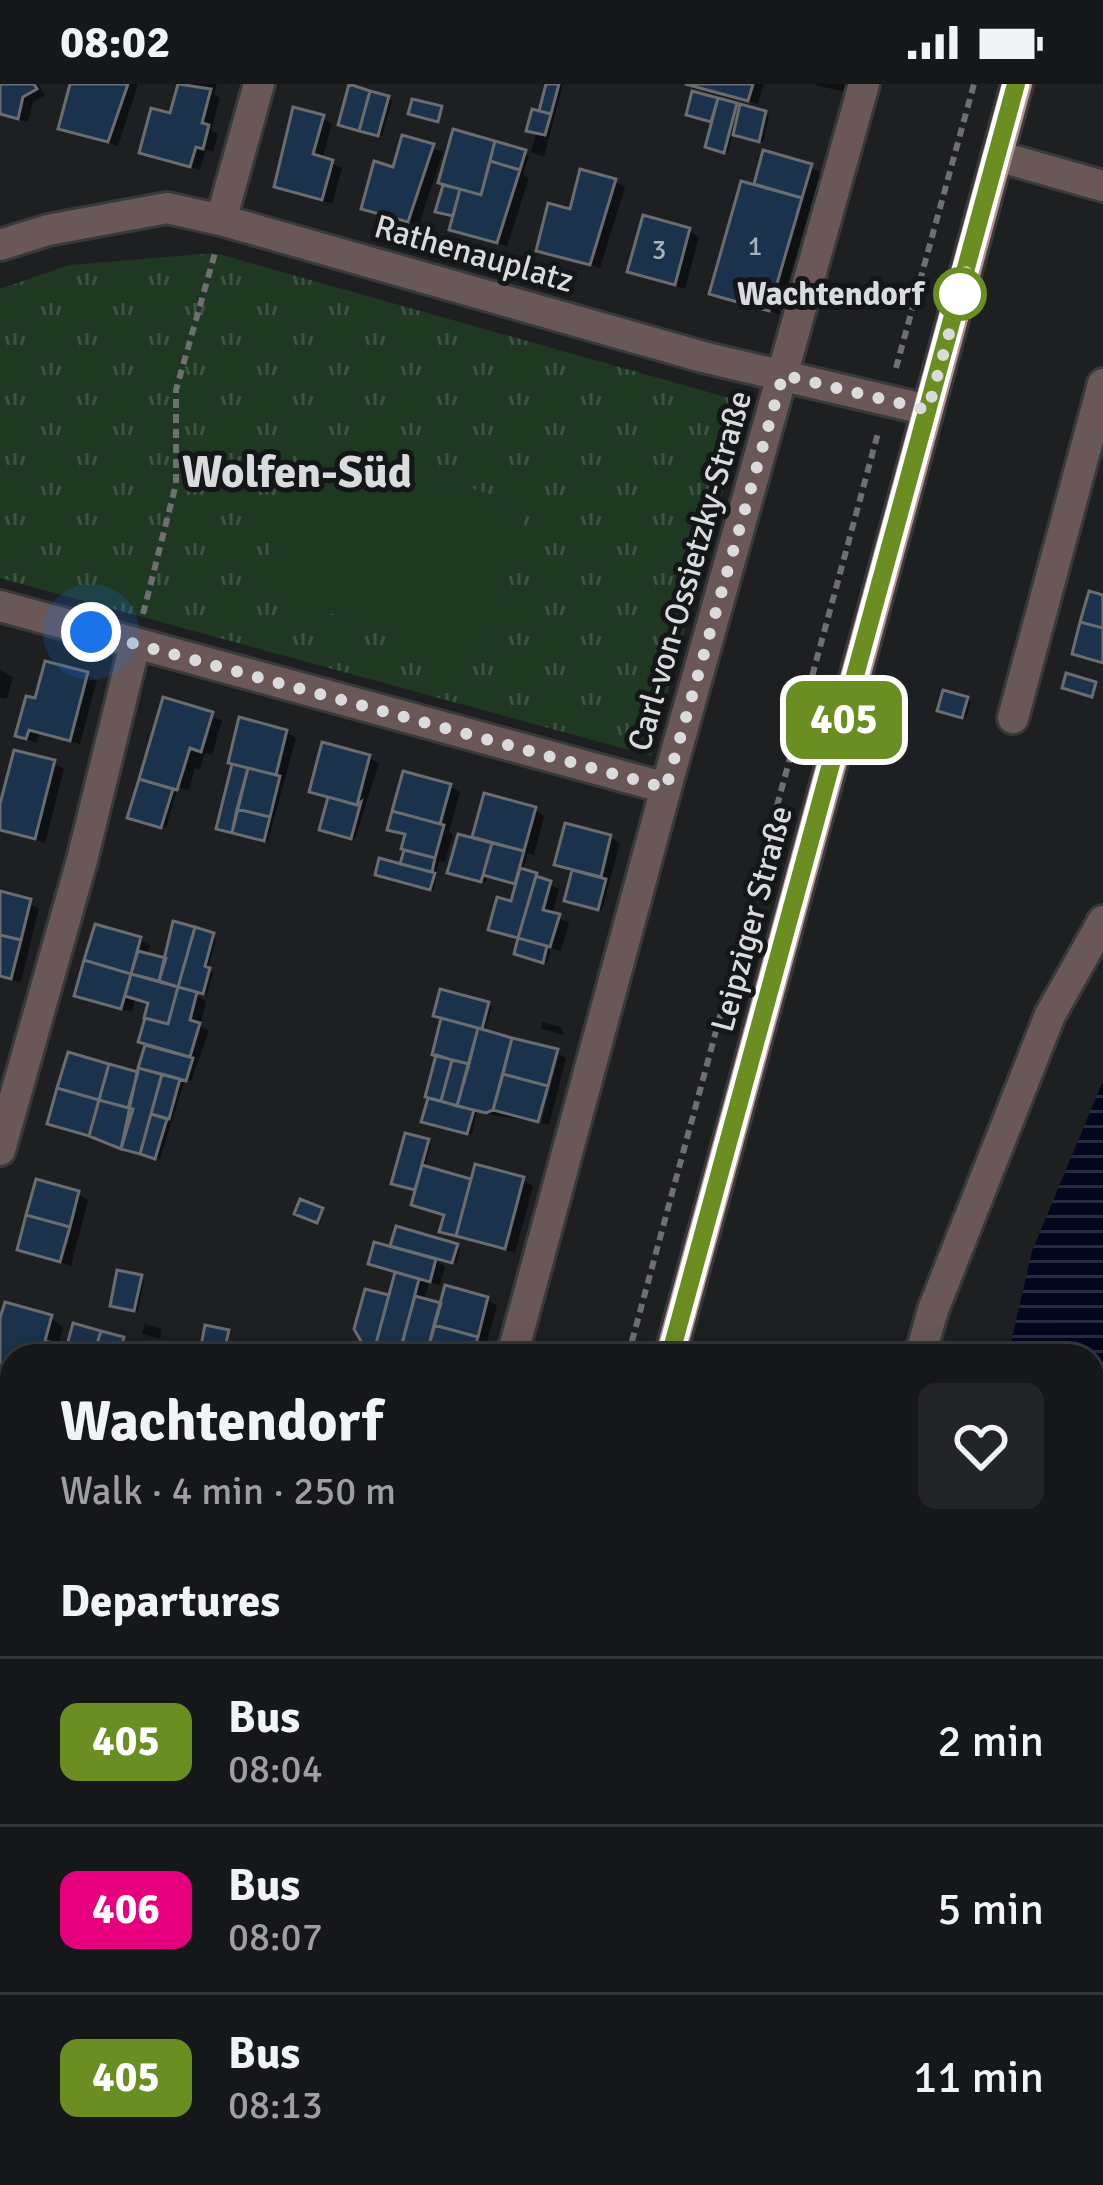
<!DOCTYPE html>
<meta charset="utf-8">
<style>
:root{--surface:#161719;--page:#232426;--text:#f1f3f6;--muted:#9e9fa2;--line:#353638}
body{margin:0;font-family:Signika,sans-serif;background:var(--page);color:var(--text);height:100vh;display:flex;flex-direction:column;font-size:45px;white-space:nowrap}
*{box-sizing:border-box;margin:0}
p{font-size:39px;color:var(--muted)}
.icon{flex:none;width:66px;height:66px;fill:none;stroke:currentColor;stroke-width:2;stroke-linecap:round;stroke-linejoin:round}
.map{position:relative;flex:1;overflow:hidden}
.panel{position:absolute;left:0px;top:1260px;width:1104px;height:843px;display:flex;flex-direction:column;background:var(--surface);border-radius:36px 36px 0 0;box-shadow:0 6px 30px #0003,0 0 0 3px var(--line)}
.panel>*{flex:none}
.badge{padding:0 24px;border-radius:18px;font-size:42px;line-height:78px}
.you{position:absolute;width:60px;height:60px;margin:-30px;border:9px solid #fff;border-radius:50%;background:#1a73e8;box-shadow:0 0 0 18px #1a73e833}
.map>.badge{position:absolute;translate:-50% -50%;box-shadow:0 0 0 6px #fff}
h2{padding:0 60px;font-size:45px;line-height:108px}
.round{display:grid;place-items:center;flex:none;width:126px;height:126px;border-radius:18px;background:var(--page)}
.head{display:flex;align-items:center;justify-content:space-between;height:204px;padding:0 60px}
h1{font-size:57px;font-weight:800;line-height:90px}
ul{padding:0;list-style:none}
li{display:flex;align-items:center;gap:36px;height:168px;padding:0 60px;border-top:3px solid var(--line)}
li div{flex:1}
li b{display:block;font-size:45px}
li em{font-style:normal}
li .badge{min-width:132px;font-weight:700;text-align:center}
.status{display:flex;justify-content:space-between;align-items:center;height:84px;padding:0 60px;background:var(--surface);direction:ltr}
.status svg{height:33px;fill:currentColor}
.map>svg:first-child{display:block}
.grass{fill:url(#grass-tufts)}
.pitch{fill:#1e3822}
.water{fill:url(#water-rules)}
.shadow{fill:#0007}
.building{fill:#1a324b;stroke:#6a6c6f;stroke-width:3}
.lines{fill:none;stroke-linecap:round;stroke-linejoin:round}
.minor-casing{stroke:#37393b;stroke-width:36}
.major-casing{stroke:#37393b;stroke-width:36}
.path{stroke:#6e6f71;stroke-width:6;stroke-dasharray:9 6;stroke-linecap:butt}
.minor{stroke:#6a5858;stroke-width:30}
.major{stroke:#b59091;stroke-width:30}
.line-casing{stroke:#fff;stroke-width:27}
.line{stroke:#6b8e23;stroke-width:18}
.walk{stroke:#dadbdd;stroke-width:12;stroke-dasharray:0 21.6}
.stop-dot{fill:#fff;stroke:#6b8e23;stroke-width:6}
.labels{text-anchor:middle;dominant-baseline:central;stroke-width:10;stroke-linejoin:round;paint-order:stroke}
.number-label{font-size:27px;fill:#aab1b8}
.street-label{font-size:33px;fill:#dadbdd;stroke:#141618}
.stop-label{font-size:33px;font-weight:bold;fill:#dadbdd;stroke:#141618;text-anchor:end}
.district-label{font-size:45px;font-weight:bold;fill:#dadbdd;stroke:#141618}
</style>
<div class="status"><b>08:02</b><svg viewBox="0 0 49 12"><path d="M0 12V9h3v3zM5 12V6h3v6zM10 12V3h3v9zM15 12V0h3v12zM26 1h20v11H26zM47 4h2v5h-2z"/></svg></div>
<div class="map">
<svg width="1103" height="2101" viewBox="0 0 1103 2101">
<defs>
<pattern id="grass-tufts" width="24" height="20" patternUnits="userSpaceOnUse" patternTransform="scale(3)"><rect width="24" height="20" fill="#1e3822"/><path d="M3 7l-1-3M5 7V3M7 7l1-3M15 17l-1-3M17 17v-4M19 17l1-3" fill="none" stroke="#3e5442"/></pattern>
<pattern id="water-rules" width="6" height="5" patternUnits="userSpaceOnUse" patternTransform="scale(3)"><rect width="6" height="5" fill="#02071e"/><path d="M0 2.5h6" fill="none" stroke="#262b3e"/></pattern>
</defs>
<rect width="100%" height="100%" fill="#1d1f21"/>
<!-- grass -->
<path class="grass" d="M215,169L747,319L651,672L0,494V205L69,181Z"/>
<!-- pitch -->
<path class="pitch" d="M306,355L527,421L481,574L260,508Z"/>
<!-- water -->
<path class="water" d="M1103,997V2101H844L826,2091H1092V1272H1008L1032,1167Z"/>
<!-- shadow -->
<path class="shadow" d="M0,0H38L45,11L33,18L28,38L0,31Z
M73,0H138L118,62L62,43Z
M181,0H217L214,10L220,14L211,46L218,50L213,68L206,66L200,86L142,68L172,33Z
M549,0H563L544,73L531,68Z
M685,0H764L758,20Z
M812,0H850L848,9Z
M694,11L769,32L763,58L733,48L728,69L712,64L715,37L693,32Z
M388,14L392,17L382,52L346,42Z
M322,34L332,40L322,76L342,84L332,120L278,101Z
M455,49L529,71L523,91L529,94L507,162L463,150L453,144L456,130L439,125Z
M404,55L443,68L419,141L365,123L395,86Z
M765,70L821,88L779,230L712,208L756,104Z
M615,98L625,103L600,184L539,165L572,128Z
M689,147L699,153L685,205L630,186Z
M0,586L13,593L7,615L0,613Z
M87,591L97,596L80,660L39,649L36,659L18,651L38,618Z
M945,609L971,618L966,634L944,628Z
M165,617L222,636L212,671L205,669L200,686L195,684L189,706L149,695V701L176,709L166,744L131,733Z
M286,648L296,654L268,757L223,746Z
M369,674L379,679L355,755L326,747L331,714L312,707Z
M54,679L64,685L45,759L0,745V733Z
M450,702L460,708L449,748L453,750L445,778L439,776L434,806L382,792L402,783L407,765L408,752L391,744Z
M535,726L544,732L534,771L528,769L522,788L559,805L552,831L569,839L561,867L551,864L547,879L521,871V856L491,844L513,821L519,800L487,791L486,798L455,790L487,758L476,752Z
M610,753L620,759L602,826L572,818L575,788L558,780Z
M0,810L39,824L21,898L0,893Z
M213,852L216,854L208,886L213,889L207,910L188,907L206,917L200,942L209,947L191,997L185,995L160,1075L51,1038L139,991L148,961L150,920L135,916L132,928L88,916L140,856L150,861L147,872L165,877Z
M488,920L492,923L484,948L554,967L535,1038L477,1028L472,1050L429,1038L425,1036L445,934Z
M542,938L561,943L564,951L545,946L541,944Z
M559,970L566,974L549,1041L541,1039Z
M427,1058L431,1060L424,1085L473,1098L523,1096L533,1102L515,1169L443,1147L447,1132L414,1120L418,1106L399,1101Z
M78,1110L88,1116L71,1182L20,1165Z
M394,1161L460,1165L457,1179L428,1171L445,1183L440,1201L429,1198L424,1218L443,1222L487,1216L497,1221L483,1272H389L377,1266L398,1189L371,1179L405,1168Z
M140,1194L144,1196L138,1227L117,1222Z
M51,1234L63,1243L58,1264L69,1267L123,1256L127,1258L123,1272H12V1302L0,1299V1245Z
M145,1240L162,1245L160,1255L142,1250Z
M0,1361L12,1364V1423L8,1437L0,1435Z
M0,1485L10,1491L12,1497V1535L0,1525Z
M0,1537L12,1541L9,1620L0,1617Z
M0,1716L12,1720V1739L0,1736Z
M198,2091H254L251,2101H195Z"/>
<!-- building -->
<path class="building" d="M0,0H34L37,5L23,13L18,35L0,30Z
M70,0H128L108,58L58,45Z
M178,0L211,5L202,39L209,41L203,65L196,63L190,83L139,69L151,24L170,29Z
M349,0L370,7L359,47L338,41Z
M546,0H559L551,30L539,27Z
M685,0H753L748,17Z
M370,7L389,12L378,52L359,47Z
M692,7L718,14L711,38L686,31Z
M718,14L737,19L724,69L705,63Z
M412,15L442,22L438,38L408,30Z
M740,20L766,27L759,58L733,51Z
M293,23L324,31L313,70L333,76L322,116L274,103Z
M532,25L551,30L545,51L526,47Z
M453,45L495,57L481,111L438,99Z
M402,51L434,60L408,138L361,125L374,77L393,83Z
M495,57L526,66L520,86L490,77Z
M763,66L812,80L802,114L754,100Z
M490,77L520,86L497,159L449,146L460,105L481,111Z
M580,85L616,95L590,181L536,167L548,119L570,125Z
M741,97L802,114L769,227L709,210Z
M443,101L460,105L453,132L435,128Z
M643,131L690,144L675,201L627,188Z
M1089,507L1103,511V544L1080,538Z
M1080,538L1103,544V579L1072,570Z
M45,577L88,588L70,657L29,646L26,655L15,652L26,612L35,614Z
M1066,589L1096,598L1092,613L1062,604Z
M943,606L968,613L962,634L937,627Z
M163,613L213,628L201,668L190,664L177,706L139,695Z
M239,633L287,646L276,691L228,679Z
M322,658L370,671L357,721L309,708Z
M14,666L55,676L35,755L0,746V720Z
M232,680L248,684L232,749L216,745Z
M248,684L280,692L270,733L237,725Z
M403,687L451,700L440,740L392,727Z
M139,695L173,705L161,744L127,734Z
M484,709L536,723L524,767L472,753Z
M328,713L357,721L361,718L351,755L319,746Z
M237,725L270,733L264,757L232,749Z
M392,727L444,741L435,774L401,765L405,750L387,746Z
M565,739L611,751L601,793L554,781Z
M458,750L492,759L481,798L447,789Z
M492,759L524,767L515,800L483,791Z
M404,766L435,774L432,788L400,780Z
M379,774L435,789L430,806L375,791Z
M520,784L537,789L518,854L488,846L497,813L511,817Z
M572,786L606,795L598,826L564,817Z
M536,792L551,797L543,826L560,830L550,863L518,854Z
M0,807L31,815L21,856L0,851Z
M173,837L195,843L178,903L159,897Z
M95,840L141,853L131,890L84,876Z
M195,843L214,849L205,882L210,884L203,910L178,903Z
M0,851L21,856L11,895L0,892Z
M518,854L547,862L543,879L514,870Z
M138,867L166,874L159,897L131,890Z
M84,876L131,890L121,925L74,912Z
M131,890L178,903L168,940L144,934L148,919L125,912Z
M178,903L197,908L190,936L200,939L190,973L138,958L145,934L168,940Z
M440,905L489,918L482,945L433,932Z
M441,934L478,944L469,980L432,971Z
M478,944L512,954L493,1026L486,1029L457,1022Z
M512,954L558,965L548,1002L503,990Z
M145,961L193,974L186,997L138,984Z
M68,968L109,980L99,1016L57,1004Z
M436,971L452,976L441,1017L425,1013Z
M452,976L469,980L457,1022L441,1017Z
M109,980L138,988L128,1024L99,1016Z
M138,984L162,990L140,1070L121,1065Z
M162,990L180,995L169,1035L151,1030Z
M503,990L548,1002L538,1038L493,1026Z
M57,1004L99,1016L89,1052L47,1040Z
M428,1014L474,1026L467,1050L421,1038Z
M99,1016L133,1025L121,1065L89,1052Z
M151,1030L167,1035L155,1075L140,1070Z
M405,1049L429,1055L415,1106L391,1100Z
M475,1080L524,1093L505,1165L456,1152Z
M422,1081L471,1095L456,1152L439,1148L444,1131L411,1121Z
M36,1095L79,1107L70,1143L26,1131Z
M300,1115L323,1124L317,1139L294,1130Z
M26,1131L70,1143L60,1178L17,1166Z
M396,1142L458,1160L452,1179L390,1162Z
M374,1158L436,1175L430,1198L368,1180Z
M117,1186L142,1191L134,1227L110,1222Z
M395,1188L419,1195L399,1272H390L374,1267Z
M445,1201L488,1213L478,1253L434,1241Z
M365,1205L389,1211L374,1267L366,1266L354,1245Z
M415,1212L441,1219L426,1272L400,1266Z
M5,1218L52,1231L45,1257L67,1263L64,1272H12V1302L0,1299V1234Z
M73,1239L101,1247L93,1272H64Z
M205,1241L229,1246L224,1268L201,1262Z
M434,1241L478,1253L472,1272H426Z
M101,1247L124,1253L119,1272H93Z
M0,1358L12,1361L8,1399L0,1397Z
M0,1534L12,1537V1603L0,1600Z
M0,1669L12,1672V1708L0,1705Z
M124,2091H166L163,2101H121Z
M195,2091H243L240,2101H192Z"/>
<g class="lines">
<!-- minor casing -->
<g class="minor-casing">
<path id="minor" d="M997,72L1103,102
M221,136L259,0
M0,161L48,146L167,124L221,136L703,273L928,326
M0,522L666,704
M1013,634L1103,300
M0,1066L82,776L135,560
M512,1272L666,704L864,0
M920,1272L933,1226L1050,931L1103,837
M280,2101L284,2091
M629,2101L633,2091"/>
</g>
<!-- major casing -->
<g class="major-casing">
<path id="major" d="M670,1272L1017,0
M438,2101L442,2091"/>
</g>
<!-- path -->
<path class="path" d="M896,284L974,0
M143,530L176,400V306L215,169
M628,1272L878,349"/>
<!-- minor -->
<use href="#minor" class="minor"/>
<!-- major -->
<use href="#major" class="major"/>
</g>
<g class="lines">
<!-- line casing -->
<g class="line-casing">
<path id="line" d="M670,1272L1016,0"/>
</g>
<!-- line -->
<use href="#line" class="line"/>
<!-- walk -->
<path class="walk" d="M91,548L666,704L783,291L928,326L966,188L960,210"/>
</g>
<!-- markers -->
<circle class="stop-dot" cx="960" cy="210" r="24"/>
<g class="labels">
<!-- number labels -->
<g class="number-label">
<text x="755" y="162">1</text>
<text x="659" y="166">3</text>
</g>
<!-- street labels -->
<g class="street-label">
<text transform="translate(474 170) rotate(16)">Rathenauplatz</text>
<text transform="translate(690 487) rotate(-74)">Carl-von-Ossietzky-Straße</text>
<text transform="translate(752 835) rotate(-75)">Leipziger Straße</text>
</g>
<!-- stop labels -->
<g class="stop-label">
<text x="924" y="210">Wachtendorf</text>
</g>
<!-- district labels -->
<g class="district-label">
<text x="297" y="388">Wolfen-Süd</text>
</g>
</g>
</svg>
<div class="you" style="left:91px;top:548px"></div>
<b class="badge" style="left:844px;top:636px;background:#6b8e23;color:#fff">405</b>
<section class="panel">
<div class="head"><div><h1>Wachtendorf</h1><p>Walk · 4 min · 250 m</p></div><a class="round"><svg class="icon" aria-label="heart" viewBox="0 0 24 24"><path d="M12 20l-8-8c-3-5 5-10 8-4 3-6 11-1 8 4z"/></svg></a></div>
<h2>Departures</h2>
<ul>
<li><span class="badge" style="background:#6b8e23;color:#fff">405</span><div><b>Bus</b><p>08:04</p></div><em>2 min</em></li>
<li><span class="badge" style="background:#e6007e;color:#fff">406</span><div><b>Bus</b><p>08:07</p></div><em>5 min</em></li>
<li><span class="badge" style="background:#6b8e23;color:#fff">405</span><div><b>Bus</b><p>08:13</p></div><em>11 min</em></li>
</ul>
</section>
</div>
